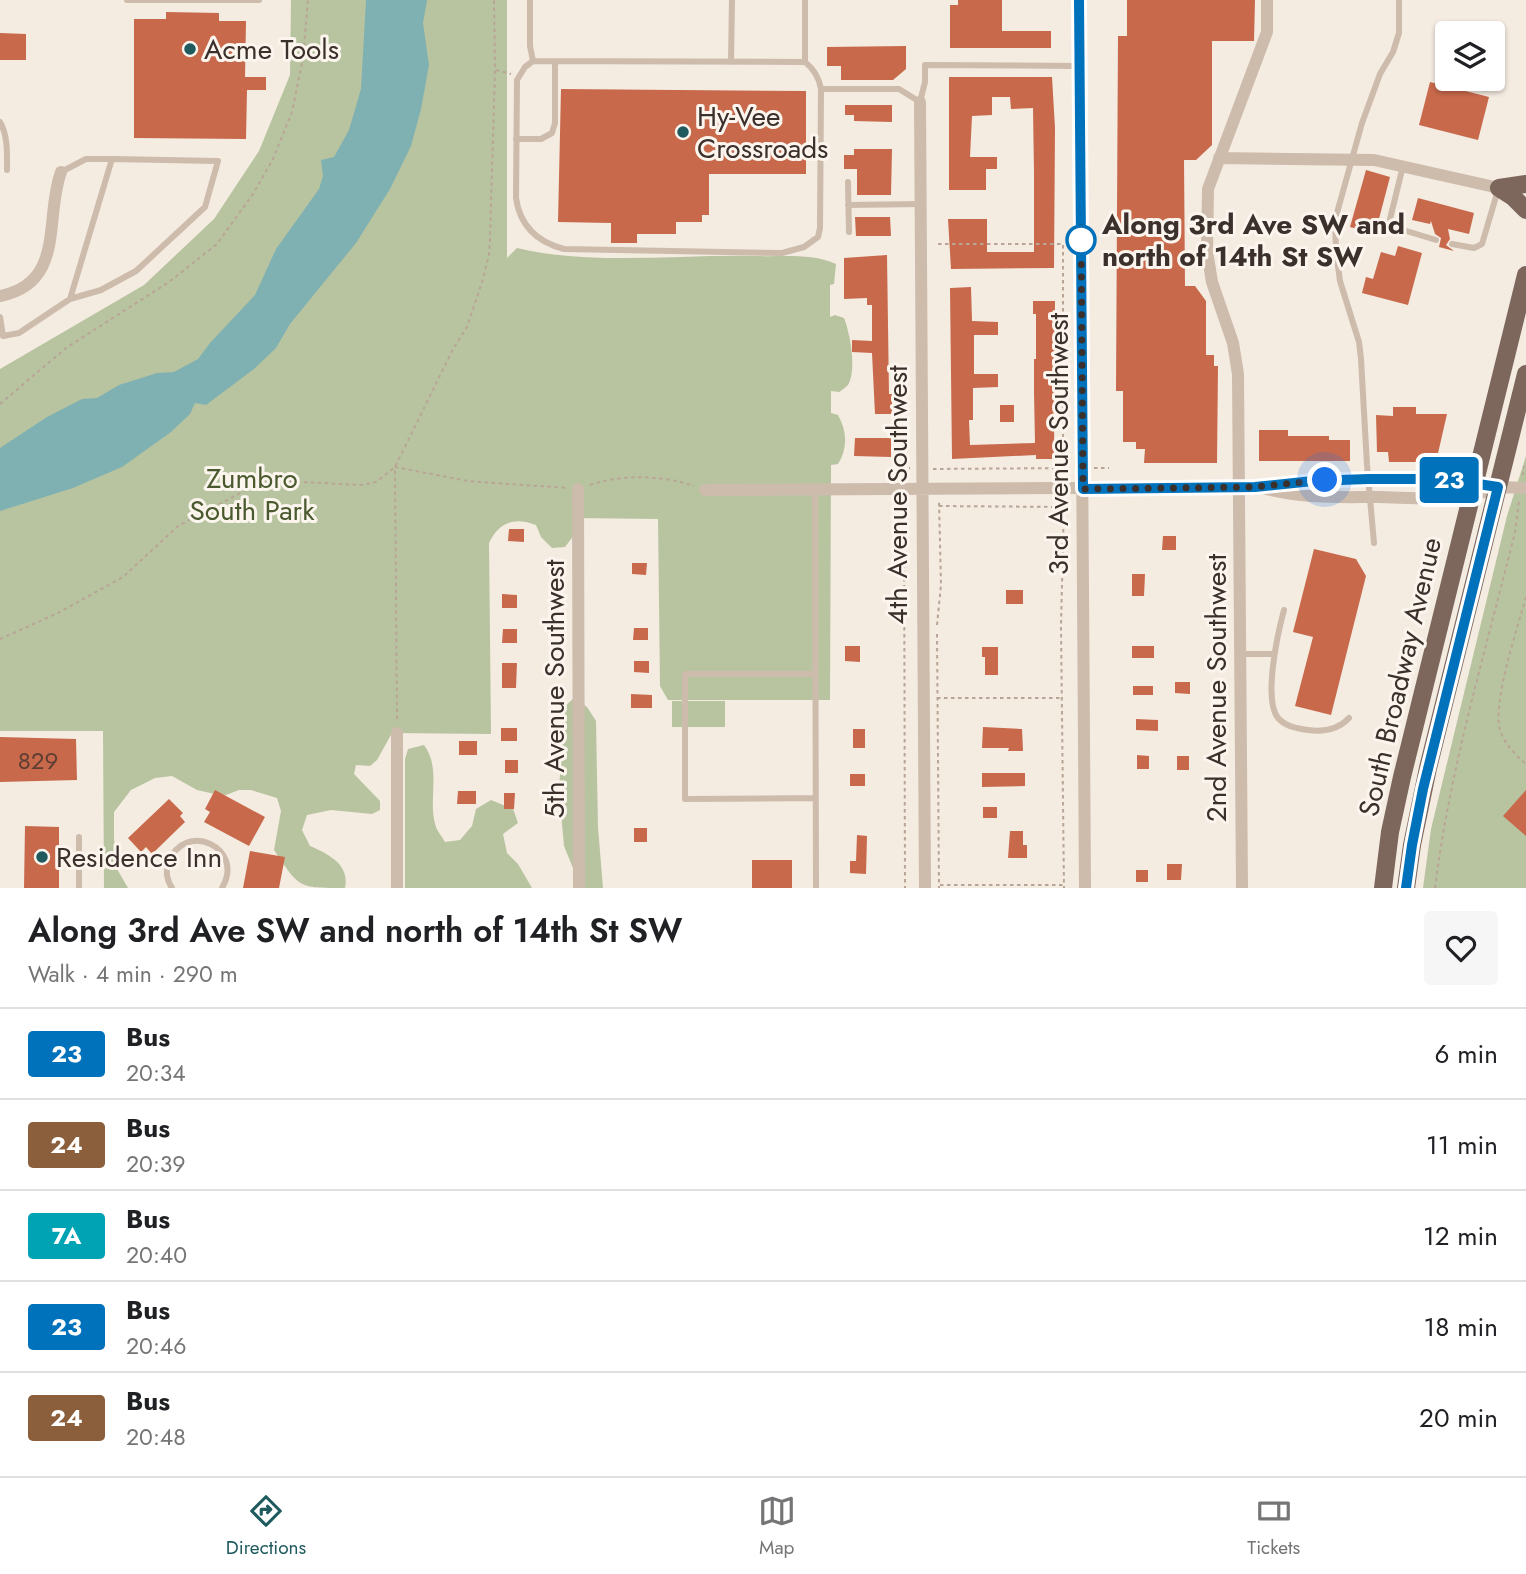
<!DOCTYPE html>
<meta charset="utf-8">
<style>
:root{--surface:#fff;--page:#f6f6f6;--text:#202124;--muted:#757577;--line:#e0e0e0;--accent:#1f5a5e}
body{margin:0;font-family:Jost,sans-serif;background:var(--page);color:var(--text);height:100vh;display:flex;flex-direction:column;font-size:26px;white-space:nowrap}
*{box-sizing:border-box;margin:0}
p{font-size:23px;color:var(--muted)}
.icon{flex:none;width:38px;height:38px;fill:none;stroke:currentColor;stroke-width:2;stroke-linecap:round;stroke-linejoin:round}
.map{position:relative;height:888px;overflow:hidden}
.side{display:flex;flex-direction:column;background:var(--surface);flex:1}
.side>*{flex:none}
.badge{padding:0 14px;border-radius:5px;font-size:24px;line-height:46px}
.fabs{position:absolute;left:1435px;top:21px;display:grid;gap:14px}
.fabs a{display:grid;place-items:center;width:70px;height:70px;border-radius:7px;background:var(--surface);box-shadow:0 2px 5px #0004;font-size:35px}
.you{position:absolute;width:35px;height:35px;margin:-18px;border:5px solid #fff;border-radius:50%;background:#1a73e8;box-shadow:0 0 0 10px #1a73e833}
.map>.badge{position:absolute;translate:-50% -50%;box-shadow:0 0 0 4px #fff}
.round{display:grid;place-items:center;flex:none;width:74px;height:74px;border-radius:7px;background:var(--page)}
.overview{display:flex;align-items:center;justify-content:space-between;height:119px;padding:0 28px}
h1{font-size:33px;font-weight:600;line-height:52px}
ul{padding:0;list-style:none}
li{display:flex;align-items:center;gap:21px;height:91px;padding:0 28px;border-top:2px solid var(--line)}
li div{flex:1}
li b{display:block;font-size:26px}
li em{font-style:normal}
li .badge{min-width:77px;font-weight:700;text-align:center}
.dock{display:flex;justify-content:space-around;align-items:center;height:98px;border-top:2px solid var(--line);background:var(--surface);font-size:19px;color:var(--muted)}
.dock a{display:grid;justify-items:center;gap:4px}
.dock .current{color:var(--accent)}
.map>svg:first-child{display:block}
.green{fill:#b8c4a0}
.water{fill:#7fb0b2}
.building{fill:#c8694b}
.lines{fill:none;stroke-linecap:round;stroke-linejoin:round}
.path{stroke:#b9a596;stroke-width:2;stroke-dasharray:3.5 3.5;stroke-linecap:butt}
.service{stroke:#cdbbac;stroke-width:6}
.minor{stroke:#cdbbac;stroke-width:12}
.primary{stroke:#7d675c;stroke-width:18}
.line-casing{stroke:#fff;stroke-width:16}
.line{stroke:#0072bc;stroke-width:10}
.walk{stroke:#3b302b;stroke-width:7;stroke-dasharray:0 12.6}
.poi-dot{fill:#1f5a5e;stroke:#fbf5ee;stroke-width:2.5}
.stop-dot{fill:#fff;stroke:#0072bc;stroke-width:3.5}
.labels{text-anchor:middle;dominant-baseline:central;stroke-width:6;stroke-linejoin:round;paint-order:stroke}
.number-label{font-size:24px;fill:#5e3e33}
.poi-label{font-size:28px;fill:#3b302b;stroke:#fbf5ee;text-anchor:start}
.stop-label{font-size:28px;font-weight:bold;fill:#3b302b;stroke:#fbf5ee;text-anchor:start}
.street-label{font-size:28px;fill:#3b302b;stroke:#fbf5ee}
.park-label{font-size:28px;fill:#4a5a2e;stroke:#fbf5ee}
</style>
<div class="map">
<svg width="1526" height="888" viewBox="0 0 1526 888">
<rect width="100%" height="100%" fill="#f4ebe1"/>
<!-- green -->
<path class="green" d="M291,0H507V258L517,248C593,266 680,254 757,256C784,257 811,253 836,264L834,284L830,285V317L835,315L844,318C850,333 857,370 848,385C847,386 840,392 839,392L831,391V413L838,415C847,431 848,448 838,464L831,465L830,700H668L660,686L658,519L574,518V535L565,547L552,548L541,537L536,525C515,516 498,523 489,543L491,734L392,733L377,760L370,766L356,765L354,774L380,801V810L372,814L331,810L307,815L302,830L310,846C328,854 350,864 345,888C297,888 300,888 274,850L281,811L277,798L251,790H239L226,795L215,794L197,790L172,776L155,778L131,790L114,812V839L117,869L128,888H104L103,731H0V369L144,285L214,219L259,151L290,75Z
M1526,456V888H1423L1431,829L1507,516Z
M574,698L587,707L596,721L598,827L603,888H575L573,868L564,846L559,791L564,707Z
M672,701H725V727H672Z
M424,745C442,769 427,801 436,827C438,832 443,838 445,842L460,840L472,826L476,809L491,800L513,809L518,823L503,834L507,853L518,864L532,888H405V759L408,749Z"/>
<!-- water -->
<path class="water" d="M366,0H427L423,23L429,65L421,109L411,146L390,189L356,243L290,324L276,348L254,369L206,405L195,403L190,414L171,432L122,467L73,488L0,511V448L47,417L82,399L97,398L119,385L157,373L174,372L198,359L210,343L255,295L276,249L319,189L323,176L321,160L334,157L349,130L361,89Z"/>
<!-- building -->
<path class="building" d="M958,0H1002V31H1051V48H950V5H958Z
M1127,0H1255L1254,41H1212V145L1196,160H1184L1185,286H1195L1206,301V355H1214V366H1218L1217,463H1144L1145,449H1136V442H1123V391H1116L1118,36H1127Z
M166,12L219,13V21H246L245,77H266V90H247L246,139L134,138V19H166Z
M0,33L26,34V60H0Z
M906,46V69L893,80H841V66H827V47Z
M949,77H1052L1055,128L1054,268L951,269L948,219H987V252H1034V172L1033,108L1011,109L1010,97H992V115L972,116L970,157H997V169H986V190H949Z
M1430,82L1489,97L1478,140L1419,125Z
M561,89L806,91V174H709V215H702V222H676V234H637V243H611V223L558,222Z
M845,105H892V122L854,121V115H845Z
M854,149H892L891,195H857V169H844V155H854Z
M1366,170L1390,177L1375,234L1350,227Z
M1418,198L1474,213L1469,234L1448,229L1450,239L1446,245L1454,251L1439,247L1441,238L1435,234L1431,221L1430,224L1412,220Z
M855,217H890L891,236H856Z
M1398,246L1422,253L1408,305L1362,293L1366,277L1373,279L1381,252L1395,256Z
M887,255L889,394H892V414H875L872,353L852,352V340L872,341V305H867V298L844,299V258Z
M971,287L972,321L998,322V335H974V374H998V387L973,388V420H969L970,445L1035,443L1034,392V359H1036V314H1033V301H1055L1054,459H1036V455L952,459L950,288Z
M1000,405H1014V422H1000Z
M1393,407H1416V414H1447L1436,462H1389L1388,452H1377L1376,415L1393,416Z
M1259,430H1288V436H1329V440H1350V461H1259Z
M855,438H891V457L854,456Z
M509,529H524V542L508,541Z
M1163,536H1176V550H1162Z
M1314,549L1356,559L1366,576L1331,715L1295,706L1313,637L1293,632Z
M632,563H647L646,575L632,574Z
M1132,574H1145L1144,596H1132Z
M1006,590H1023V604H1006Z
M502,594L517,595V608H502Z
M634,628H648V640H633Z
M503,629H517V643H502Z
M845,646H860V662L845,661Z
M1132,646H1154V658H1132Z
M982,647H998V675H985V657H982Z
M634,661H649V673L634,672Z
M502,663H517L516,688H502Z
M1175,682H1190V694L1175,693Z
M1133,686H1153V695H1133Z
M631,694L652,695V708H631Z
M1136,719L1158,720V731L1136,730Z
M983,727L1022,729L1023,751H1008L1009,748H982Z
M501,728H517V741H501Z
M853,729H865V748H853Z
M0,737L76,739L77,780L0,782Z
M459,741H477V755H459Z
M1137,755L1149,756V769H1137Z
M1177,756H1189V770H1177Z
M505,760H518V773H505Z
M982,773H1025V786L982,787Z
M850,774H865V786H850Z
M215,790L265,817L249,846L204,822L210,812L205,809Z
M1526,790V836L1503,816Z
M458,791H476V804H457Z
M504,793H515L514,809H504Z
M169,799L183,813L180,816L185,822L152,854L146,847L141,852L128,838Z
M983,807H997V818H983Z
M25,826L59,827V888H24Z
M634,828H647V842H634Z
M1010,831H1023V845H1027V858H1008Z
M857,835L867,836L866,874L850,873V861H856Z
M250,851L285,857L279,888H243Z
M752,860H792V888H752Z
M1167,864H1182L1181,880H1167Z
M1136,870H1148V882H1136Z"/>
<g class="lines">
<!-- path -->
<path class="path" d="M496,70L511,74
M938,244H1063V475
M0,404L66,348L169,282L217,244L253,194L273,159L292,112L303,58L308,0
M1094,468H1109
M933,469L1071,468
M1523,475L1524,466
M904,477V468H910
M590,485C621,474 663,475 694,486
M904,501L905,888
M1064,501L1061,626L1064,888
M939,506L1063,507
M1526,597C1518,626 1492,703 1500,730C1505,745 1515,754 1526,764
M937,625L941,585L939,501
M937,634L939,888
M0,639L58,613L123,577L178,526L265,480L361,485L376,482L395,467L453,349L467,327L482,282L489,255L490,239L495,69L494,0
M937,698H1061
M397,719L395,467L468,481L567,488
M940,885H1064
M1435,888C1450,767 1486,650 1515,532L1519,501"/>
<!-- service -->
<path class="service" d="M127,0H259
M530,0V46L533,61
M533,61L805,62C814,69 819,77 821,89L820,228L818,237L804,247L782,253L564,249C537,242 520,226 516,198L517,80L525,67Z
M731,62L732,0
M805,62V0
M821,89H899L920,102L925,82V65L1079,66
M0,122C8,135 7,154 7,170
M516,139H541L552,133L555,123V61
M1403,166L1390,219V226L1436,240
M848,182L849,232
M848,205L921,204
M1452,244L1474,248L1482,244L1498,190
M70,299L101,290L136,271L205,207L218,161L112,159
M0,317L3,336L19,333L70,299L112,159H86L61,172
M815,491L816,888
M1374,543L1367,465L1361,359L1359,342L1340,281L1336,251L1335,220L1362,123L1380,74L1393,52L1399,33V0
M1284,610C1278,632 1263,699 1278,718C1285,726 1298,729 1308,730C1323,732 1338,730 1349,718
M1240,654H1273
M815,674H685V799L815,798
M79,837V888
M172,888C167,881 165,871 169,862C184,820 246,847 222,888"/>
<!-- minor -->
<path class="minor" d="M1079,0L1085,888
M920,102L925,888
M1219,158L1374,160L1499,188
M0,296C66,283 44,218 61,172
M578,489L579,888
M1266,489C1307,499 1338,497 1379,497C1419,498 1459,503 1497,488
M705,490L1239,487L1325,480L1436,479L1498,487L1526,488
M397,888V733
M1242,888L1238,374L1233,343L1212,282L1207,251L1208,189L1267,32V0"/>
<!-- primary -->
<path class="primary" d="M1499,188L1513,197L1526,210
M1499,188L1526,184
M1383,888L1390,832L1402,777L1526,275
M1406,888L1412,845L1428,768L1526,374"/>
</g>
<g class="lines">
<!-- line casing -->
<g class="line-casing">
<path id="line" d="M1079,0L1083,489L1255,487L1313,481L1368,479H1445L1498,487L1423,789L1412,845L1406,888"/>
</g>
<!-- line -->
<use href="#line" class="line"/>
<!-- walk -->
<path class="walk" d="M1081,240V227L1083,489L1255,487L1325,480"/>
</g>
<!-- markers -->
<g class="poi-dot">
<circle cx="190" cy="49" r="7"/>
<circle cx="683" cy="132" r="7"/>
<circle cx="42" cy="857" r="7"/>
</g>
<circle class="stop-dot" cx="1081" cy="240" r="14"/>
<g class="labels">
<!-- number labels -->
<g class="number-label">
<text x="38" y="760">829</text>
</g>
<!-- poi labels -->
<g class="poi-label">
<text x="204" y="49">Acme Tools</text>
<text x="697" y="116">Hy-Vee<tspan x="697" dy="32">Crossroads</tspan></text>
<text x="56" y="857">Residence Inn</text>
</g>
<!-- stop labels -->
<g class="stop-label">
<text x="1102" y="224">Along 3rd Ave SW and<tspan x="1102" dy="32">north of 14th St SW</tspan></text>
</g>
<!-- street labels -->
<g class="street-label">
<text transform="translate(1058 444) rotate(-90)">3rd Avenue Southwest</text>
<text transform="translate(897 495) rotate(-90)">4th Avenue Southwest</text>
<text transform="translate(1400 677) rotate(-77)">South Broadway Avenue</text>
<text transform="translate(1216 688) rotate(-90)">2nd Avenue Southwest</text>
<text transform="translate(554 689) rotate(-90)">5th Avenue Southwest</text>
</g>
<!-- park labels -->
<g class="park-label">
<text x="252" y="478">Zumbro<tspan x="252" dy="32">South Park</tspan></text>
</g>
</g>
</svg>
<div class="fabs">
<a><svg class="icon" aria-label="layers" viewBox="0 0 24 24"><path d="M12 4l9 5-9 5-9-5zM3 14l9 5 9-5"/></svg></a>
</div>
<div class="you" style="left:1325px;top:480px"></div>
<b class="badge" style="left:1449px;top:480px;background:#0072bc;color:#fff">23</b>
</div>
<section class="side">
<div class="overview"><div><h1>Along 3rd Ave SW and north of 14th St SW</h1><p>Walk · 4 min · 290 m</p></div><a class="round"><svg class="icon" aria-label="heart" viewBox="0 0 24 24"><path d="M12 20l-8-8c-3-5 5-10 8-4 3-6 11-1 8 4z"/></svg></a></div>
<ul>
<li><span class="badge" style="background:#0072bc;color:#fff">23</span><div><b>Bus</b><p>20:34</p></div><em>6 min</em></li>
<li><span class="badge" style="background:#8b5e3c;color:#fff">24</span><div><b>Bus</b><p>20:39</p></div><em>11 min</em></li>
<li><span class="badge" style="background:#00a3b4;color:#fff">7A</span><div><b>Bus</b><p>20:40</p></div><em>12 min</em></li>
<li><span class="badge" style="background:#0072bc;color:#fff">23</span><div><b>Bus</b><p>20:46</p></div><em>18 min</em></li>
<li><span class="badge" style="background:#8b5e3c;color:#fff">24</span><div><b>Bus</b><p>20:48</p></div><em>20 min</em></li>
</ul>
</section>
<nav class="dock">
<a class="current"><svg class="icon" aria-label="directions" viewBox="0 0 24 24"><path d="M12 3l9 9-9 9-9-9zM9 14v-3h6M13 9l2 2-2 2"/></svg>Directions</a>
<a><svg class="icon" aria-label="map" viewBox="0 0 24 24"><path d="M3 6l6-2 6 2 6-2v14l-6 2-6-2-6 2zM9 4v14M15 6v14"/></svg>Map</a>
<a><svg class="icon" aria-label="tickets" viewBox="0 0 24 24"><path d="M3 7h18v10H3zM15 7v10"/></svg>Tickets</a>
</nav>
